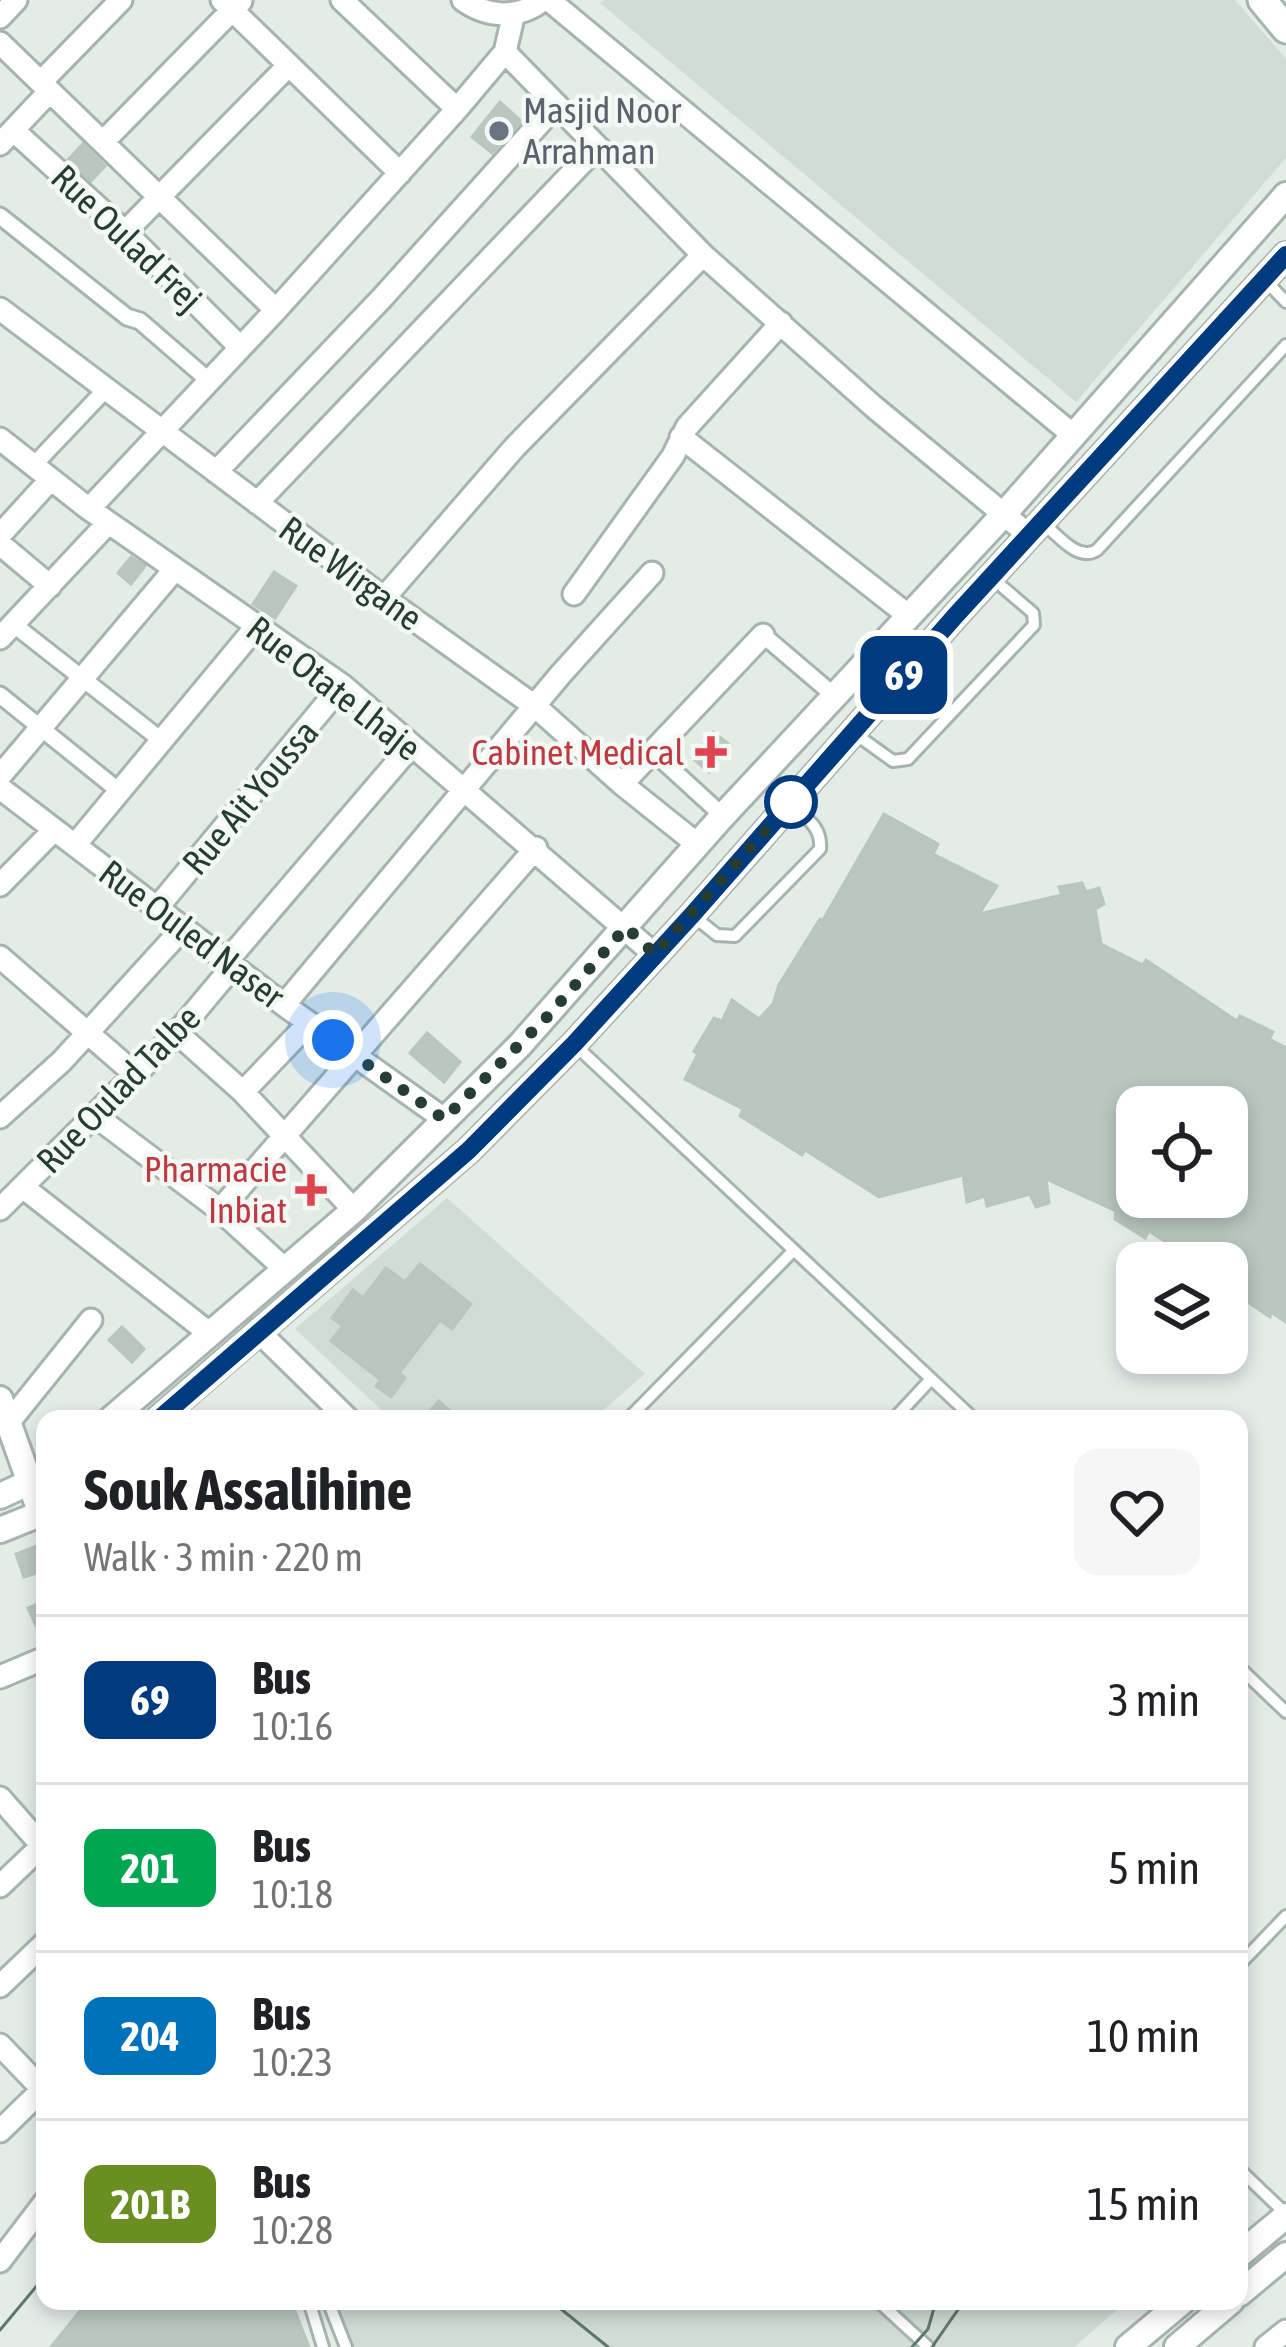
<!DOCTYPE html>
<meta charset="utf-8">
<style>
:root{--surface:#fff;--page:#f6f6f6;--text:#202124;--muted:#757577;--line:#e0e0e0}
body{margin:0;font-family:"Asap Condensed",sans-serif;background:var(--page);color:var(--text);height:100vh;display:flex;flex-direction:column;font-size:45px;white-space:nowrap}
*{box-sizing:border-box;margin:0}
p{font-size:39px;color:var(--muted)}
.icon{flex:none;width:66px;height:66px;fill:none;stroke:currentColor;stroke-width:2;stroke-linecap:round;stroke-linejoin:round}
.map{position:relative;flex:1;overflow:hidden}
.drawer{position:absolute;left:36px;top:1410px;width:1212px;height:900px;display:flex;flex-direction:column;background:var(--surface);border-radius:24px;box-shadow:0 6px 18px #0003}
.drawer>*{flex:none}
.badge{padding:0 24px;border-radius:18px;font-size:42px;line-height:78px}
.buttons{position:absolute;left:1116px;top:1086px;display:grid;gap:24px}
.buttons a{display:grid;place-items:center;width:132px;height:132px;border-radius:24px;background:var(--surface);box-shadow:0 6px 18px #0003;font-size:60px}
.you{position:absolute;width:60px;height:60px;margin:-30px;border:9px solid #fff;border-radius:50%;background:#1a73e8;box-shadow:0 0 0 18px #1a73e833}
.map>.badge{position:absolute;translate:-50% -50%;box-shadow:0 0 0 6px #fff}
.round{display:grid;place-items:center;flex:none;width:126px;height:126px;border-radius:24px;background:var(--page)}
.summary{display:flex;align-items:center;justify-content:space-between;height:204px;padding:0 48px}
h1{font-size:57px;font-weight:700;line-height:90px}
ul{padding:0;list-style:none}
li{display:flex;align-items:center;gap:36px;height:168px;padding:0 48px;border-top:3px solid var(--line)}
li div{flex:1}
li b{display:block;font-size:45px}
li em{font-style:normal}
li .badge{min-width:132px;font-weight:700;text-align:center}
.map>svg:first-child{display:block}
.built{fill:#d2dcd6}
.building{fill:#b9c7c0;stroke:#b7c6be;stroke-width:3;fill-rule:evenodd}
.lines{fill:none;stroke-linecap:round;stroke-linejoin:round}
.service-casing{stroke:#a7b4ae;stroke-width:16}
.pedestrian-casing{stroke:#a7b4ae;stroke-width:21}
.minor-casing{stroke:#a7b4ae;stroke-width:27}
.tertiary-casing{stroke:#a7b4ae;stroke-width:30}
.secondary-casing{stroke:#a3b7ae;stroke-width:33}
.service{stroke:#fff;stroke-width:10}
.pedestrian{stroke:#fff;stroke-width:15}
.minor{stroke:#fff;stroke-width:21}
.tertiary{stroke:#fff;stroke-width:24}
.secondary{stroke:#fff;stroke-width:27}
.tram{stroke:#5f786e;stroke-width:3}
.line-casing{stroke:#fff;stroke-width:27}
.line{stroke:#003b80;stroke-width:18}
.walk{stroke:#253d33;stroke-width:12;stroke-dasharray:0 21.6}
.worship-dot{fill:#6b7280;stroke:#f4f9f6;stroke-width:4.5}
.health-dot{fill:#e0444e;stroke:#f4f9f6;stroke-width:4.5}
.stop-dot{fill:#fff;stroke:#003b80;stroke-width:6}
.labels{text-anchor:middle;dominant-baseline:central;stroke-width:9;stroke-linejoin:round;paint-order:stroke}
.worship-label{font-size:36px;fill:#5b616d;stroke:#f4f9f6;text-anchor:start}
.street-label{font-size:36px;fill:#253d33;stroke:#f4f9f6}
.health-label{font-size:36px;fill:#be3a42;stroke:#f4f9f6;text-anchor:end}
</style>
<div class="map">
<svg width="1286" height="2347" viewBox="0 0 1286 2347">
<rect width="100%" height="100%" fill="#e4ece8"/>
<!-- built -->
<path class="built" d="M604,0H1235L1286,59V158L1076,402L600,3Z
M447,1198L645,1374L593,1419H391L295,1329Z
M331,2301H1127L1074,2347H352Z"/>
<!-- building -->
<path class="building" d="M500,102L521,121L492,153L472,137Z
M83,144L105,166L91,181L68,160Z
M131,557L145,566L131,584L118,573Z
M274,572L296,586L275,618L253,604Z
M713,732L730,745L709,772L692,758Z
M884,814L938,844L933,854L997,886L979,914L1062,895L1059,887L1082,883L1086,892L1099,888L1104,904L1095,909L1101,944L1143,965L1146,960L1237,1021L1240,1016L1273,1032L1269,1039L1286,1048V1322L1271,1312L1270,1317L1227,1288V1263H1199L1149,1231L1145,1238L1115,1219L1116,1211L1046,1179L1049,1203L1036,1207L1030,1194L987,1206L985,1196L967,1202L963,1175L879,1197L805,1150L802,1155L740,1116L743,1109L685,1079L698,1054L694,1051L714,1018L722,1021L732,1000L759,1019L773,1004L779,985L820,919L823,920ZM1137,1107H1227V1197H1137Z
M427,1033L460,1062L444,1082L410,1053Z
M420,1264L471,1304L452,1329L440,1320L399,1373L405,1378L391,1397L376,1386L381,1380L331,1341L343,1326L332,1318L353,1290L363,1298L386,1268L405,1282Z
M122,1327L144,1349L132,1362L109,1340Z
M439,1401L459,1419H422Z
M39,1545L45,1570L24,1577L16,1554Z
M45,1601V1643H44L28,1608Z
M88,2301H291L309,2347H51Z"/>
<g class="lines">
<!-- service casing -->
<g class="service-casing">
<path id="service" d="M1265,280L1286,302
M1044,524C1059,536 1078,562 1097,550L1286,345
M854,733L893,761L908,759L1034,625L1033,613L992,578
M692,915L717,935L735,936L820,849C822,826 806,818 790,804
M576,1046L974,1419
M628,1419L794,1250
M894,1419L931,1379
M1239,1667L1286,1712
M1239,1965L1286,1916
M1239,2169L1286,2214
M309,2301L323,2347
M328,2301L346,2347
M878,2301L928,2347"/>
</g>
<!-- pedestrian casing -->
<g class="pedestrian-casing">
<path id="pedestrian" d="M0,216L127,317L140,321L207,379
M33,466L106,389
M13,624L161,740
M763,635L837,698
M0,695L119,791
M652,751L723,816"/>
</g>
<!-- minor casing -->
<g class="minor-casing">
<path id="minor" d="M222,0L400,173
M342,0L457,109
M463,0C488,18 519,19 543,0
M549,0L1073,435
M0,17L16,0
M0,43L276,310
M505,52L703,255L874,407L1030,536
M41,82L121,0
M13,130L125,232L240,347
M103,142L241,1
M0,144L49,92
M125,232L289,65
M0,309L384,598L536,707L622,784L697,844
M681,437L909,616
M0,439L89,509L342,685L654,954
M216,472L382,298L556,105
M257,503L595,149
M89,509L276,310L457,109L505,52L514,13
M0,535L51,479
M0,544L50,586
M574,594L673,456L687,427L781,323
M384,598L514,448L703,255
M0,638L108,523
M0,776L175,569
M622,784L763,635
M0,788L284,1005L444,1119
M75,845L256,627
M0,885L54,830
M157,908L342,685
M0,957L135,1074
M227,961L411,746
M284,1005L561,674L652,573
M177,1033L243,1092L354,1210
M243,1092L309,1023
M94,1115L220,1210L286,1270
M0,1117L62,1061L183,928
M24,1188L209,1333
M0,1209L177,1033L233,966
M220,1210L536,848
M257,1330L348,1419
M9,1422L91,1320
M0,1677L45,1658
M0,1798L45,1849
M0,1886L45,1843
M0,1986L45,1943
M0,2045L45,2092
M0,2131L42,2090
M0,2261L45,2202
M1266,2347L1286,2331"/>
</g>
<!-- tertiary casing -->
<g class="tertiary-casing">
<path id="tertiary" d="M0,1399L41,1514
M111,1419L354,1210L519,1046L720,819L1004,514L1286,195
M158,1419L469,1150L574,1044L692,915L956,615L1286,255
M0,1496L43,1476
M0,1530L45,1512
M1239,2255L1286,2216
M1239,2294L1286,2255
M1128,2347L1183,2301
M1177,2347L1231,2301"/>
</g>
<!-- secondary casing -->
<g class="secondary-casing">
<path id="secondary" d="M1262,0L1286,29"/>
</g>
<!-- service -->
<use href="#service" class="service"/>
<!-- pedestrian -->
<use href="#pedestrian" class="pedestrian"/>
<!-- minor -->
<use href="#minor" class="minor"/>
<!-- tertiary -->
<use href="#tertiary" class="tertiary"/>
<!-- secondary -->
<use href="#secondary" class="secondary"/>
<!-- tram -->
<path class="tram" d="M551,2301L608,2347
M0,2330L45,2276
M912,2347L928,2329L936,2301
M932,2347L964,2301"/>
</g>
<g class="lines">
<!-- line casing -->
<g class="line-casing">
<path id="line" d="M159,1419L469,1150L574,1044L692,915L956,615L1286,255"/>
</g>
<!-- line -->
<use href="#line" class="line"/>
<!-- walk -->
<path class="walk" d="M333,1040L444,1119L548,1016L626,927L655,954L791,802"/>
</g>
<!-- markers -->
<circle class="worship-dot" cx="499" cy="131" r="12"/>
<g class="health-dot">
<path d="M705 734h12v12h12v12h-12v12h-12v-12h-12v-12h12z"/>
<path d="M305 1172h12v12h12v12h-12v12h-12v-12h-12v-12h12z"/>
</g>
<circle class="stop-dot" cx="791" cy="802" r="24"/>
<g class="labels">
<!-- worship labels -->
<g class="worship-label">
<text x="523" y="110">Masjid Noor<tspan x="523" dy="41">Arrahman</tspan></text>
</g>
<!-- street labels -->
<g class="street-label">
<text transform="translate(127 238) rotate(44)">Rue Oulad Frej</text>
<text transform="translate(351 573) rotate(36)">Rue Wirgane</text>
<text transform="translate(334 688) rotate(38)">Rue Otate Lhaje</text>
<text transform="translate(250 797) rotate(-50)">Rue Ait Youssa</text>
<text transform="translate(192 934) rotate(37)">Rue Ouled Naser</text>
<text transform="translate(118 1089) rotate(-46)">Rue Oulad Talbe</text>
</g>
<!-- health labels -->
<g class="health-label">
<text x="684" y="752">Cabinet Medical</text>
<text x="287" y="1169">Pharmacie<tspan x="287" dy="41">Inbiat</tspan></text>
</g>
</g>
</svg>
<div class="buttons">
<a><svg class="icon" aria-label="locate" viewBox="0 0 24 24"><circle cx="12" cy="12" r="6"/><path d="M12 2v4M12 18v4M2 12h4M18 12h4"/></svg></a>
<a><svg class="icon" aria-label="layers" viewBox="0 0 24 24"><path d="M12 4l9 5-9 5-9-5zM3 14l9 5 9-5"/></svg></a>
</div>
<div class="you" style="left:333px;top:1040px"></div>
<b class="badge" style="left:904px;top:675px;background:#003b80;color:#fff">69</b>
<section class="drawer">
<div class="summary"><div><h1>Souk Assalihine</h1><p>Walk · 3 min · 220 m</p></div><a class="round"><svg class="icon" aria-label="heart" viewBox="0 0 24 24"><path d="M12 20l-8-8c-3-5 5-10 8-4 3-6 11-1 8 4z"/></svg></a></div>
<ul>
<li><span class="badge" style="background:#003b80;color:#fff">69</span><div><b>Bus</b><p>10:16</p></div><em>3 min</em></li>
<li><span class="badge" style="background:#00a651;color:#fff">201</span><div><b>Bus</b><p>10:18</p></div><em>5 min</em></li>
<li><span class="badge" style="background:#0072bc;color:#fff">204</span><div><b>Bus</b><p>10:23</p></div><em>10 min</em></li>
<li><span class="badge" style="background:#6b8e23;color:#fff">201B</span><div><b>Bus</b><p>10:28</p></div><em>15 min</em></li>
</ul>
</section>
</div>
